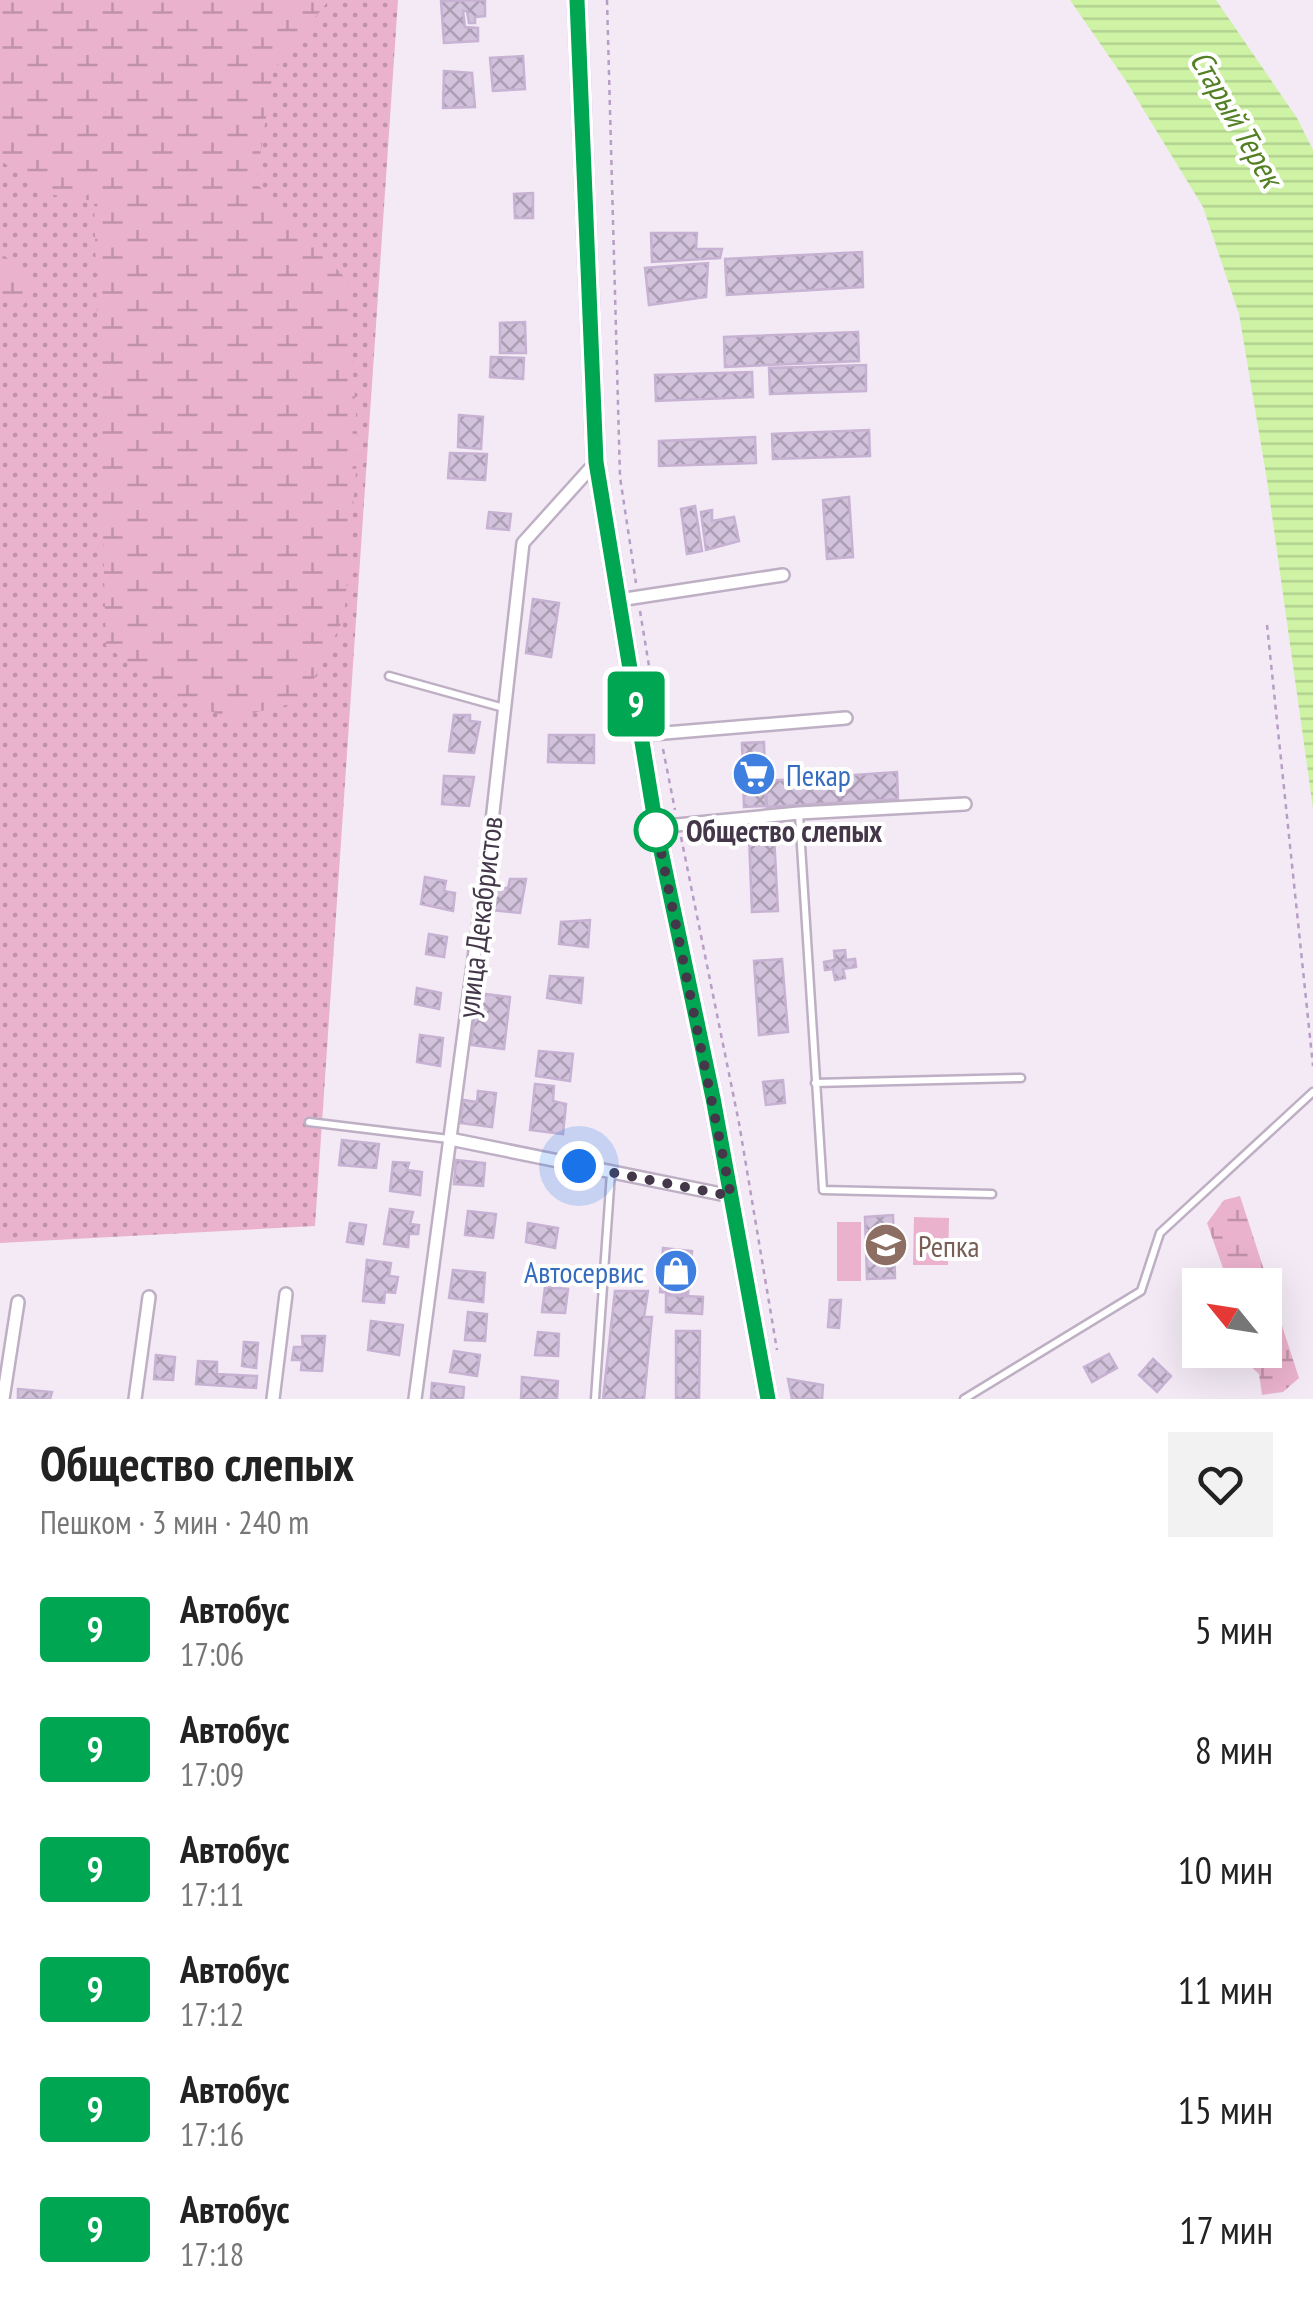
<!DOCTYPE html>
<html lang="ru">
<meta charset="utf-8">
<style>
:root{--surface:#fff;--page:#f2f2f2;--text:#222;--muted:#767676}
body{margin:0;font-family:"PT Sans Narrow",sans-serif;background:var(--page);color:var(--text);height:100vh;display:flex;flex-direction:column;font-size:38px;white-space:nowrap}
*{box-sizing:border-box;margin:0}
p{font-size:32px;color:var(--muted)}
.icon{flex:none;width:55px;height:55px;fill:none;stroke:currentColor;stroke-width:2;stroke-linecap:round;stroke-linejoin:round}
.map{position:relative;height:1399px;overflow:hidden}
.drawer{display:flex;flex-direction:column;background:var(--surface);flex:1}
.drawer>*{flex:none}
.badge{padding:0 20px;border-radius:8px;font-size:35px;line-height:65px}
.needle{width:65px;rotate:300deg}
.fabs{position:absolute;left:1182px;top:1268px;display:grid;gap:20px}
.fabs a{display:grid;place-items:center;width:100px;height:100px;border-radius:0px;background:var(--surface);box-shadow:0 10px 40px #0002;font-size:50px}
.you{position:absolute;width:50px;height:50px;margin:-25px;border:8px solid #fff;border-radius:50%;background:#1a73e8;box-shadow:0 0 0 15px #1a73e833}
.map>.badge{position:absolute;translate:-50% -50%;box-shadow:0 0 0 5px #fff}
.round{display:grid;place-items:center;flex:none;width:105px;height:105px;border-radius:0px;background:var(--page)}
.overview{display:flex;align-items:center;justify-content:space-between;height:170px;padding:0 40px}
h1{font-size:48px;font-weight:700;line-height:75px}
ul{padding:0;list-style:none}
li{display:flex;align-items:center;gap:30px;height:120px;padding:0 40px}
li div{flex:1}
li b{display:block;font-size:38px}
li em{font-style:normal}
li .badge{min-width:110px;font-weight:700;text-align:center}
.map>svg:first-child{display:block}
.grass{fill:url(#grass-dots)}
.wetland{fill:url(#wetland-marsh)}
.park{fill:#ebb2cd}
.water{fill:url(#water-rules)}
.building{fill:url(#building-cross-hatch);stroke:#c8b2d3;stroke-width:2.5}
.lines{fill:none;stroke-linecap:round;stroke-linejoin:round}
.lane-casing{stroke:#beafc4;stroke-width:11}
.street-casing{stroke:#beafc4;stroke-width:16}
.secondary-casing{stroke:#d6a1e3;stroke-width:22}
.path{stroke:#b89dc4;stroke-width:2.5;stroke-dasharray:5 5;stroke-linecap:butt}
.lane{stroke:#fff;stroke-width:6}
.street{stroke:#fff;stroke-width:11}
.secondary{stroke:#f6caff;stroke-width:18}
.line-casing{stroke:#fff;stroke-width:22}
.line{stroke:#00a651;stroke-width:15}
.walk{stroke:#44374a;stroke-width:10;stroke-dasharray:0 18}
.stop-dot{fill:#fff;stroke:#00a651;stroke-width:5}
.labels{text-anchor:middle;dominant-baseline:central;stroke-width:8;stroke-linejoin:round;paint-order:stroke}
.shop-label{font-size:30px;fill:#366cbe;stroke:#fff;text-anchor:start}
.stop-label{font-size:30px;font-weight:bold;fill:#44374a;stroke:#fff;text-anchor:start}
.street-label{font-size:30px;fill:#44374a;stroke:#fff}
.education-label{font-size:30px;fill:#785e54;stroke:#fff;text-anchor:start}
.water-label{font-size:32px;font-style:italic;fill:#528022;stroke:#fff}
</style>
<div class="map">
<svg width="1313" height="1399" viewBox="0 0 1313 1399">
<defs>
<pattern id="grass-dots" width="8" height="8" patternUnits="userSpaceOnUse" patternTransform="scale(2.5)"><rect width="8" height="8" fill="#ebb2cd"/><path d="M2 2h.1M6 6h.1" fill="none" stroke="#c092a8" stroke-width="1.8" stroke-linecap="round"/></pattern>
<pattern id="wetland-marsh" width="20" height="14" patternUnits="userSpaceOnUse" patternTransform="scale(2.5)"><rect width="20" height="14" fill="#ebb2cd"/><path d="M1 5h8M5 5V1M11 12h8M15 12V8" fill="none" stroke="#c092a8"/></pattern>
<pattern id="water-rules" width="6" height="5" patternUnits="userSpaceOnUse" patternTransform="scale(2.5)"><rect width="6" height="5" fill="#cef3a5"/><path d="M0 2.5h6" fill="none" stroke="#b2d190"/></pattern>
<pattern id="building-cross-hatch" width="8" height="8" patternUnits="userSpaceOnUse" patternTransform="scale(2.5)"><rect width="8" height="8" fill="#d2c2db"/><path d="M0 0l8 8M0 8l8-8" fill="none" stroke="#ac9eb4"/></pattern>
</defs>
<rect width="100%" height="100%" fill="#f3eaf5"/>
<!-- grass -->
<path class="grass" d="M0,0H398L315,1226L0,1243Z"/>
<!-- wetland -->
<path class="wetland" d="M0,0H329L273,71L256,183L347,280L358,447L344,618L303,701L232,718L181,702L106,646L94,201L47,194L0,160Z
M0,250L34,289L22,307L0,297Z
M1240,1196L1299,1378L1283,1392L1262,1395L1259,1374L1247,1363L1246,1350H1265V1285H1229L1207,1223L1224,1200Z"/>
<!-- park -->
<path class="park" d="M914,1217L949,1218L948,1265H913Z
M837,1222H861V1281H837Z"/>
<!-- water -->
<path class="water" d="M1070,0H1216L1297,118L1313,150V808L1267,480L1239,314L1203,207L1126,81Z"/>
<!-- building -->
<path class="building" d="M485,0V16L475,17V23H469L467,11H463L465,27L478,28V41L444,43L441,1Z
M523,56L525,89L493,91L490,58Z
M444,71L472,73L475,107L443,108Z
M533,193V218H515L514,194Z
M651,233H697L696,249H722L720,258L652,262Z
M862,252L863,287L727,295L725,259Z
M708,263L706,297L649,305L645,268Z
M525,322L526,353H500V323Z
M858,332L859,361L725,367L724,337Z
M491,357L524,358L523,379L490,377Z
M866,365V391L770,394L769,368Z
M752,372L753,397L656,401L655,375Z
M459,415L483,417L481,449L458,447Z
M869,430L870,456L773,459L772,434Z
M755,437L756,463L659,466V441Z
M450,453L487,454L485,480L448,478Z
M849,497L853,557L827,559L823,500Z
M695,506L702,551L687,554L681,509Z
M712,510V521L734,517L739,541L706,550L701,512Z
M489,512L511,514L509,530L487,528Z
M533,599L559,603L551,657L526,653Z
M454,715H470V721L480,722L474,753L449,751Z
M549,735H594V763L548,762Z
M764,742L766,806L744,807L742,743Z
M897,772L898,799L767,807L766,781Z
M444,776L474,777L469,806L442,804Z
M774,835L778,911L752,912L749,837Z
M425,877L446,881L444,891L455,893L453,911L421,904Z
M510,879H526L520,913L490,910L494,888H508Z
M590,920L588,947L559,944L561,922Z
M429,934L447,937L444,957L426,954Z
M845,950L846,960L855,959L856,967L843,969L845,978L835,980L833,969L825,970L824,962L835,960L834,951Z
M782,959L788,1032L759,1035L754,961Z
M550,976L583,978L581,1003L547,998Z
M417,988L441,993L439,1009L415,1004Z
M477,993L510,997L504,1049L471,1045Z
M420,1035L443,1038L440,1066L417,1062Z
M539,1051L573,1054L570,1081L536,1076Z
M783,1080L785,1103L766,1105L763,1082Z
M535,1084L554,1086L553,1101L566,1104L563,1134L530,1130Z
M478,1091L496,1093L492,1127L460,1123L463,1100L477,1102Z
M342,1140L379,1144L376,1168L339,1165Z
M456,1160L485,1163L483,1186L454,1184Z
M393,1162L409,1163L407,1170L422,1172L420,1195L390,1191Z
M390,1209L413,1212L410,1224L419,1225L418,1234H409L408,1247L384,1244Z
M468,1211L496,1214L493,1238L465,1235Z
M893,1215L895,1278L867,1279L865,1217Z
M350,1223L366,1225L363,1244L347,1242Z
M528,1223L558,1228L555,1248L526,1242Z
M663,1248L692,1251L688,1294L660,1292Z
M367,1260L391,1263L389,1276L398,1277L395,1293L385,1292L384,1303L363,1301Z
M453,1270L485,1273L483,1302L449,1298Z
M545,1287L568,1289L565,1313L542,1312Z
M615,1291H648L644,1317H652L644,1399H603Z
M666,1295L703,1297L702,1314L666,1312Z
M830,1300H841L839,1328L828,1327Z
M468,1312L487,1314L485,1341L465,1340Z
M371,1321L403,1325L399,1355L368,1350Z
M676,1331H700L699,1399H676Z
M538,1332L559,1334L558,1356L535,1355Z
M302,1336H325L322,1371L301,1370L302,1360H292L294,1347H303Z
M244,1342L258,1343L256,1368L242,1366Z
M454,1351L480,1355L477,1376L450,1372Z
M1109,1354L1117,1368L1092,1382L1084,1367Z
M156,1355L175,1357L173,1380L154,1379Z
M1153,1359L1171,1376L1157,1392L1139,1375Z
M198,1361L217,1362V1374L257,1376L256,1388L196,1384Z
M522,1377L558,1381L557,1399H521Z
M788,1379L823,1385L822,1399H792Z
M432,1383L464,1387L463,1399H431Z
M18,1389L52,1392L50,1399H18Z"/>
<g class="lines">
<!-- lane casing -->
<g class="lane-casing">
<path id="lane" d="M389,676L504,708
M799,814L823,1190L992,1194
M815,1083L1021,1078
M309,1122L449,1139
M595,1399L611,1173
M964,1399L1141,1291L1160,1233L1313,1092"/>
</g>
<!-- street casing -->
<g class="street-casing">
<path id="street" d="M619,600L783,575
M641,735L846,718
M656,827L799,813L965,804
M450,1139L731,1196
M3,1399L18,1302
M135,1399L149,1297
M273,1399L286,1294
M415,1399L490,839L523,543L596,462"/>
</g>
<!-- secondary casing -->
<g class="secondary-casing">
<path id="secondary" d="M577,0L596,462L656,827L713,1098L768,1399"/>
</g>
<!-- path -->
<path class="path" d="M607,0L620,477L636,583
M640,611L658,721
M1267,625L1313,1066
M663,749L675,810
M681,837L739,1123L777,1350"/>
<!-- lane -->
<use href="#lane" class="lane"/>
<!-- street -->
<use href="#street" class="street"/>
<!-- secondary -->
<use href="#secondary" class="secondary"/>
</g>
<g class="lines">
<!-- line casing -->
<g class="line-casing">
<path id="line" d="M577,0L596,462L656,827L713,1098L768,1399"/>
</g>
<!-- line -->
<use href="#line" class="line"/>
<!-- walk -->
<path class="walk" d="M579,1166L731,1196L656,827V830"/>
</g>
<!-- icons -->
<defs>
<g id="supermarket-disc" transform="scale(2.25)"><circle r="9.5" fill="#3f7fe0" stroke="#fff"/><path d="M-6-5.5h2.5l.6 2H6L4.5 2H-2.5L-4.4-4H-6ZM-1.5 3.2a1.3 1.3 0 1 0 .1 0ZM3 3.2a1.3 1.3 0 1 0 .1 0Z" fill="#fff"/></g>
<g id="school-disc" transform="scale(2.25)"><circle r="9.5" fill="#8d6e63" stroke="#fff"/><path d="M0-5L7-2L0 1L-7-2ZM-4 1L0 2.5L4 1V4Q0 6-4 4Z" fill="#fff"/></g>
<g id="shop-disc" transform="scale(2.25)"><circle r="9.5" fill="#3f7fe0" stroke="#fff"/><path d="M-5-2.5h2.3a2.7 3.5 0 0 1 5.4 0H5L5.5 6h-11ZM-1.5-2.5h3a1.5 2.3 0 0 0-3 0Z" fill="#fff"/></g>
</defs>
<g fill-rule="evenodd">
<use href="#supermarket-disc" x="754" y="774"/>
<use href="#school-disc" x="886" y="1245"/>
<use href="#shop-disc" x="676" y="1271"/>
</g>
<!-- markers -->
<circle class="stop-dot" cx="656" cy="830" r="20"/>
<g class="labels">
<!-- shop labels -->
<g class="shop-label">
<text x="786" y="774">Пекар</text>
<text x="644" y="1271" text-anchor="end">Автосервис</text>
</g>
<!-- stop labels -->
<g class="stop-label">
<text x="686" y="830">Общество слепых</text>
</g>
<!-- street labels -->
<g class="street-label">
<text transform="translate(479 917) rotate(-83)">улица Декабристов</text>
</g>
<!-- education labels -->
<g class="education-label">
<text x="918" y="1245">Репка</text>
</g>
<!-- water labels -->
<g class="water-label">
<text transform="translate(1237 118) rotate(60)">Старый Терек</text>
</g>
</g>
</svg>
<div class="fabs">
<a><svg class="needle" viewBox="-14 -14 28 28"><path d="M0-13l5 13h-10z" fill="#e53935"/><path d="M0 13l5-13h-10z" fill="#767676"/></svg></a>
</div>
<div class="you" style="left:579px;top:1166px"></div>
<b class="badge" style="left:636px;top:704px;background:#00a651;color:#fff">9</b>
</div>
<section class="drawer">
<div class="overview"><div><h1>Общество слепых</h1><p>Пешком · 3 мин · 240 m</p></div><a class="round"><svg class="icon" aria-label="heart" viewBox="0 0 24 24"><path d="M12 20l-8-8c-3-5 5-10 8-4 3-6 11-1 8 4z"/></svg></a></div>
<ul>
<li><span class="badge" style="background:#00a651;color:#fff">9</span><div><b>Автобус</b><p>17:06</p></div><em>5 мин</em></li>
<li><span class="badge" style="background:#00a651;color:#fff">9</span><div><b>Автобус</b><p>17:09</p></div><em>8 мин</em></li>
<li><span class="badge" style="background:#00a651;color:#fff">9</span><div><b>Автобус</b><p>17:11</p></div><em>10 мин</em></li>
<li><span class="badge" style="background:#00a651;color:#fff">9</span><div><b>Автобус</b><p>17:12</p></div><em>11 мин</em></li>
<li><span class="badge" style="background:#00a651;color:#fff">9</span><div><b>Автобус</b><p>17:16</p></div><em>15 мин</em></li>
<li><span class="badge" style="background:#00a651;color:#fff">9</span><div><b>Автобус</b><p>17:18</p></div><em>17 мин</em></li>
</ul>
</section>
